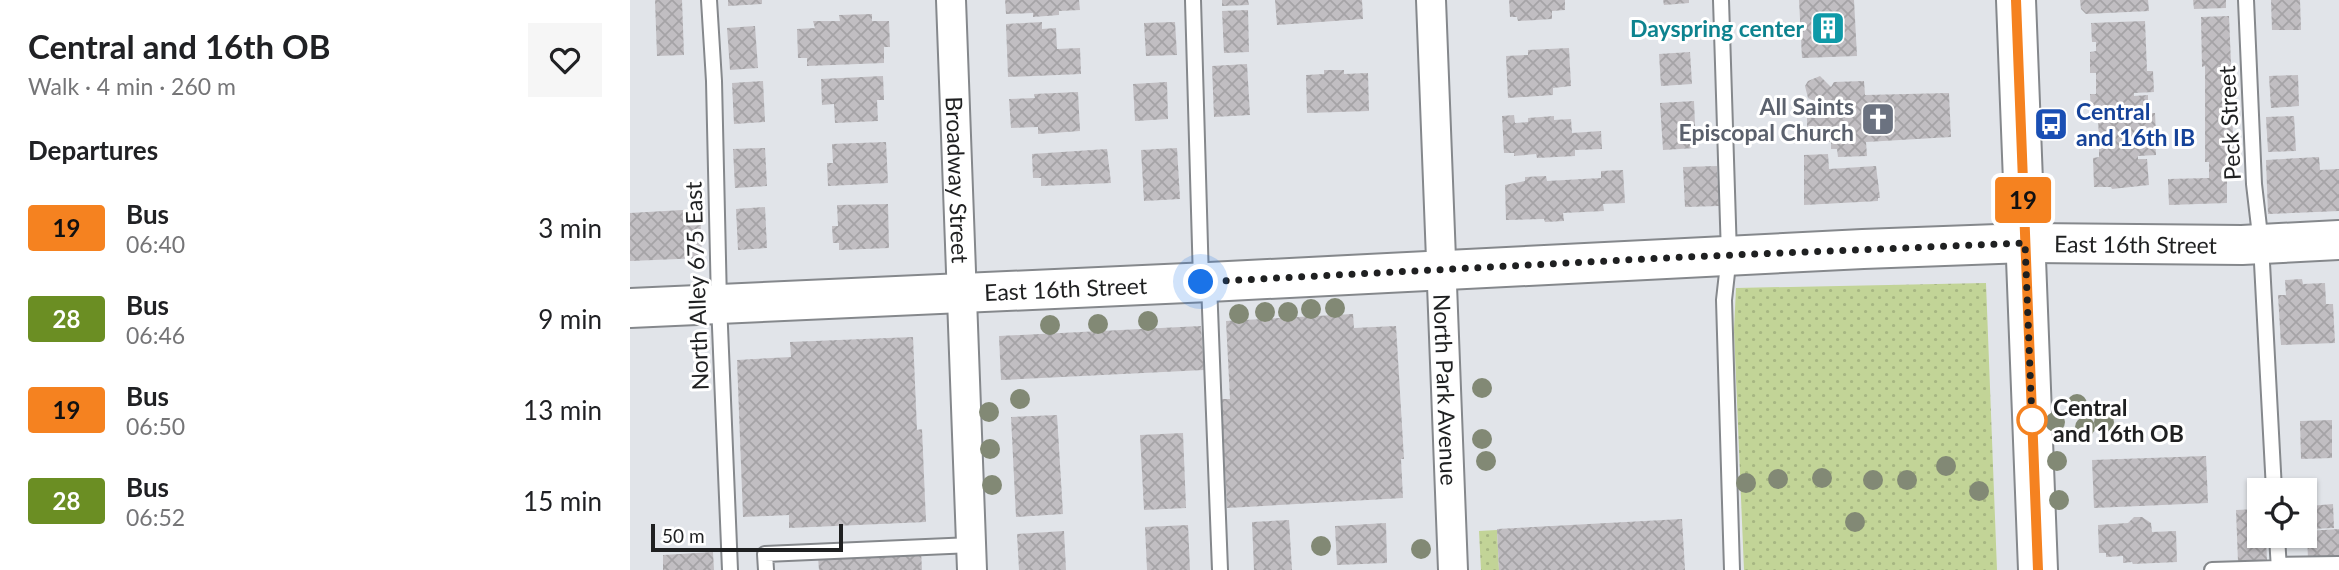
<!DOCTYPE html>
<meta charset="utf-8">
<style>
:root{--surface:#fff;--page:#f6f6f6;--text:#202124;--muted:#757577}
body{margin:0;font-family:Lato,sans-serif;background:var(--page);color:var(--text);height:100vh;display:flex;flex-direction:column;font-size:26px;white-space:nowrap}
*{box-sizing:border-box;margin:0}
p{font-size:23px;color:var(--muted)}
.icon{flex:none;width:38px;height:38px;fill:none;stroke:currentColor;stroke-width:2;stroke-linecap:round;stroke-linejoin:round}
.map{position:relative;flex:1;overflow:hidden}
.drawer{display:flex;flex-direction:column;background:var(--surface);width:630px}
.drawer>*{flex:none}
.badge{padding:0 14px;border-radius:5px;font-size:24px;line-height:46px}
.controls{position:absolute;left:1617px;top:478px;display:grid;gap:14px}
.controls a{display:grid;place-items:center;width:70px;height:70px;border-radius:0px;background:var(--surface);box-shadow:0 2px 5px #0004;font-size:35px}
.scale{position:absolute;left:21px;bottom:18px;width:192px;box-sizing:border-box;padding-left:7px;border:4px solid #1f2021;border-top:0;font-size:19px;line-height:24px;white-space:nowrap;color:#1f2021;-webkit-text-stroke:5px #fff;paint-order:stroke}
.you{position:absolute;width:35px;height:35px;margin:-18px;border:5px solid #fff;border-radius:50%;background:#1a73e8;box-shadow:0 0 0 10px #1a73e833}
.map>.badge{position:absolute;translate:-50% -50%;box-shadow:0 0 0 4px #fff}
h2{padding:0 28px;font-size:26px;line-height:63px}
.round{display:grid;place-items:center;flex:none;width:74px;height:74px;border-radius:0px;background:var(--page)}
.headline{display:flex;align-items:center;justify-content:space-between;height:119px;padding:0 28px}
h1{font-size:33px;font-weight:700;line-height:52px}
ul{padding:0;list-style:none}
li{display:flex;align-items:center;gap:21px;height:91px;padding:0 28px}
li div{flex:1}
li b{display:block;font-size:26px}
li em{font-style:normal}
li .badge{min-width:77px;font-weight:700;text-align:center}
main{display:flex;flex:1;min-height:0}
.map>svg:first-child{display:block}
.grass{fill:url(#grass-dots)}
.building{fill:url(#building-cross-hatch)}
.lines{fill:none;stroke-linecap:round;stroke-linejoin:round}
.lane-casing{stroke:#85888c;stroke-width:18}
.street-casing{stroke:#85888c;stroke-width:32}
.secondary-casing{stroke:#85888c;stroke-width:42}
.lane{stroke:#fff;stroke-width:14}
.street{stroke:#fff;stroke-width:28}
.secondary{stroke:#fff;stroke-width:38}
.tree{fill:#828975}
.line-casing{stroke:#fff;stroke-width:16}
.line{stroke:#f58220;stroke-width:10}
.walk{stroke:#1f2021;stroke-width:7;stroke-dasharray:0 12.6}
.stop-dot{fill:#fff;stroke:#f58220;stroke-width:3.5}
.labels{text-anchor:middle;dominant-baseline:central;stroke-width:6;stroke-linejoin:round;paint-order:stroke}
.culture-label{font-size:23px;font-weight:bold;fill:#0d838f;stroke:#fff;text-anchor:end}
.worship-label{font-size:23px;font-weight:bold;fill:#5b616d;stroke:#fff;text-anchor:end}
.transit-label{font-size:23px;font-weight:bold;fill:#164399;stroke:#fff;text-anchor:start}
.street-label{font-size:23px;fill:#1f2021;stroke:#fff}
.stop-label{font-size:23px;font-weight:bold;fill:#1f2021;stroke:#fff;text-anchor:start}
</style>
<main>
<section class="drawer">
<div class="headline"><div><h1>Central and 16th OB</h1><p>Walk · 4 min · 260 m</p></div><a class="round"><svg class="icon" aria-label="heart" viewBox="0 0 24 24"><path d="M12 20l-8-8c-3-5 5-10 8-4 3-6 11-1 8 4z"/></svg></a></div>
<h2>Departures</h2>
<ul>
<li><span class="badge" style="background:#f58220;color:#111">19</span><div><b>Bus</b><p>06:40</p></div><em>3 min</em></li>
<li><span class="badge" style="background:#6b8e23;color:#fff">28</span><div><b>Bus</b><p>06:46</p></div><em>9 min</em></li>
<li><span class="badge" style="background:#f58220;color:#111">19</span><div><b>Bus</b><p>06:50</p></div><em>13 min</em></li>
<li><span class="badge" style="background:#6b8e23;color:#fff">28</span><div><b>Bus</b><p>06:52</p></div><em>15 min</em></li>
</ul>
</section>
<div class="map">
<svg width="1709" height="570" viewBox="0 0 1709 570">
<defs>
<pattern id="grass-dots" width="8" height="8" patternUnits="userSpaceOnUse" patternTransform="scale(1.75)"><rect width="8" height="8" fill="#c2d497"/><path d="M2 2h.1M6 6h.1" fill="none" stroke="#a6b682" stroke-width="1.8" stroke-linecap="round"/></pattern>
<pattern id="building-cross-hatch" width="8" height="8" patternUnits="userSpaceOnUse" patternTransform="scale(1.75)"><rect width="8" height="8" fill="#c1bec2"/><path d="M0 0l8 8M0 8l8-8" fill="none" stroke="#a5a3a6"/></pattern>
</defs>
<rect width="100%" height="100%" fill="#e1e4e9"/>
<!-- grass -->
<path class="grass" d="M1356,283L1367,570H1114L1104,330L1106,288Z
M867,530L869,570H851L849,531Z"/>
<!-- building -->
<path class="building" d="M25,0H52L54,55L27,56Z
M98,0H132V4L98,6Z
M375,0H449L450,10L429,11V15L403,17V13L376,14Z
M592,0H618L619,5L592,6Z
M645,0H732L733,19L647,25Z
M879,0H935V10L922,11V19L888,21L887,17H880Z
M1033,0H1059V3L1034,5Z
M1169,0H1224L1227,56L1172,58Z
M1450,0H1518L1519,11L1456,14L1451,9Z
M1563,0H1596V8L1564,9Z
M1641,0H1670L1671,30H1642Z
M618,10L619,52L594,53L592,11Z
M242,14V21H259L260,47H254V63L177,66V58H168L167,29L185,28L183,21H210L209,15Z
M1599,16L1601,64H1604L1605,110H1602L1604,160H1607V180L1597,179V203L1539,205L1538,179L1579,178V162H1575V66L1572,67L1571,17Z
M1515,21L1517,71H1523L1524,92L1504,93V96L1518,95V113H1525L1526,134L1511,135V137H1525L1526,155L1508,156V159H1517L1519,185L1482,189L1481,187H1464L1463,158L1469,157V144L1468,115H1461L1460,94H1466V73H1460V52L1466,51V42H1462L1461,23Z
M412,22V29L426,28L427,49L450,48L451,74L378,77L376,24Z
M545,22L547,55L516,56L514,23Z
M125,26L128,68L100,70L97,28Z
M939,48L941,86L923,88V95L878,98L876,56L898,55V50Z
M1060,52L1062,84L1031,86L1029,54Z
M617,64L620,115L584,117L582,66Z
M694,70H714V74L738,73L739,111L677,113L676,75L694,74Z
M1668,75L1669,106L1641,108L1639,76Z
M253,76L254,100H247L248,121L205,123L204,104L192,105L191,79Z
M1190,76L1201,87L1204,82L1234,81L1235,95L1319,93L1321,137L1236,142L1237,156L1208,157L1207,149H1201V142H1193L1186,139L1179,133L1177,125V114L1186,102L1178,98L1175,86L1178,81Z
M133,81L135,122L104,124L102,83Z
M537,82L538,119L505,121L503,84Z
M448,92L450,131L408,134V127L381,128L379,99L405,98L404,94Z
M1064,101L1066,148L1033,150L1030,103Z
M884,115L885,123L898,122V118L924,116V120L941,119L942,133L971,131L972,149L945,150V156L907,158L906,154L884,156V153H874L872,116Z
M1664,116L1666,151L1638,152L1636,117Z
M256,142L258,183L198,186L197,163H203L202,144Z
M135,148L137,186L105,188L103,149Z
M547,148L550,199L514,201L511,150Z
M477,149L481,183L411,186V178H403L402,154Z
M1198,154L1199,169L1246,166L1250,198H1248V201L1174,205V155Z
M1689,157L1690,170L1709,169V211L1638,214L1636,160Z
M1087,166L1089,206L1055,207L1053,167Z
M993,170L995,203L973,204L974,211L933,213L934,221L915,222L914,219L876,220L875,185L895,181V177L916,176L917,181L971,178V171Z
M258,204L259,248L209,250V243H203L202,226H208L207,205Z
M135,207L137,248L108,250L106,209Z
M70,209L72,258L0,261V213Z
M1672,279L1673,284L1695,283L1696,304H1703L1705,343L1651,345L1648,295H1656L1655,280Z
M723,314L724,328L766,326L774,459H771L773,498L597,508L591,399H600L596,321Z
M571,326L574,370L371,380L369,336Z
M283,337L287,430L292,429L296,522L159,528V515L113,517L107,360L161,357L160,342Z
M427,415L433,514L386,517L381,417Z
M1702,420V458L1671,459L1670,421Z
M553,433L556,508L514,510L510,435Z
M1576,456L1578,503L1464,508L1462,460Z
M1703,504L1704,528L1680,529L1679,506Z
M1629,509V536H1636L1637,561L1608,562L1606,510Z
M1504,517H1512L1521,523L1522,532L1546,531L1547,562L1503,564L1502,562L1493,563V556L1476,557V553H1469L1468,525L1498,523Z
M1052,519L1055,570H869L867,529Z
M659,520L662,570H624L622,522Z
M756,523L757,563L707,565L705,526Z
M558,525L560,570H517L515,527Z
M1709,529V558L1678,560L1677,531Z
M434,531L436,570H389L387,534Z
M291,551L292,570H189L188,557Z
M83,552L84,570H33V555Z"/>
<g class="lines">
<!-- lane casing -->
<g class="lane-casing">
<path id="lane" d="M79,0L84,81L89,303L100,570
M563,0L571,281
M1091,0L1099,255L1094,300L1102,570
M1616,0L1624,184L1631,244L1644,490
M579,283L590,570
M1647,536L1649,570
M1648,565L1709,564
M136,570L135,554L342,545
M1582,570L1648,568"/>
</g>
<!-- street casing -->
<g class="street-casing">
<g id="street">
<path id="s1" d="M321,0L342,570"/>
<path id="s2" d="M801,0L823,570"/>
</g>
</g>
<!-- secondary casing -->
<g class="secondary-casing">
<g id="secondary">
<path d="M1386,0L1408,570"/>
<path id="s3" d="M0,308L579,282L1233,249L1395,243L1612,245L1709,240"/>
</g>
</g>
<!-- lane -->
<use href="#lane" class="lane"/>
<!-- street -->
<use href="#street" class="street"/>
<!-- secondary -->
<use href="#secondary" class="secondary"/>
</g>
<!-- trees -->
<g class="tree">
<circle cx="705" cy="308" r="10"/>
<circle cx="681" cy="309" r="10"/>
<circle cx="635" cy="312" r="10"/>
<circle cx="658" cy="312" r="10"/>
<circle cx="609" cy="314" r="10"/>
<circle cx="518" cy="321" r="10"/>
<circle cx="468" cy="324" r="10"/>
<circle cx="420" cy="325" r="10"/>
<circle cx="852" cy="388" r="10"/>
<circle cx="390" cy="399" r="10"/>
<circle cx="1447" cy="404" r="10"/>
<circle cx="359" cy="412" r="10"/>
<circle cx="1425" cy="422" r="10"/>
<circle cx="1474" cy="422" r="10"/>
<circle cx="1455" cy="427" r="10"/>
<circle cx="852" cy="439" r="10"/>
<circle cx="360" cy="449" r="10"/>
<circle cx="856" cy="461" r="10"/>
<circle cx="1427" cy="461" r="10"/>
<circle cx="1316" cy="466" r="10"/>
<circle cx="1192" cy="478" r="10"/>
<circle cx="1148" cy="479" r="10"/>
<circle cx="1243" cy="480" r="10"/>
<circle cx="1277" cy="480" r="10"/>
<circle cx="1116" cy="483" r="10"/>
<circle cx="362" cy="485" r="10"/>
<circle cx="1349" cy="491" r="10"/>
<circle cx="1429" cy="500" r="10"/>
<circle cx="1225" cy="522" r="10"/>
<circle cx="691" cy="546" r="10"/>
<circle cx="791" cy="549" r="10"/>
</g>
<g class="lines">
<!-- line casing -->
<g class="line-casing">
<path id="line" d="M1386,0L1408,570"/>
</g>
<!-- line -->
<use href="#line" class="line"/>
<!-- walk -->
<path class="walk" d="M571,282L1054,257L1395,243L1402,420"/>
</g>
<!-- icons -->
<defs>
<g id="building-square" transform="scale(1.75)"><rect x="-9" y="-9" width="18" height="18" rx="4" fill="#0f9aa8" stroke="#fff"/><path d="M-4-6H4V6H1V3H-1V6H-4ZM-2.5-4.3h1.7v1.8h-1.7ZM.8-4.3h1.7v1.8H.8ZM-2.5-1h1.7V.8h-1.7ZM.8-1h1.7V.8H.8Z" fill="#fff"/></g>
<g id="church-square" transform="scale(1.75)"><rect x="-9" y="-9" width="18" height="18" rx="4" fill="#6b7280" stroke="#fff"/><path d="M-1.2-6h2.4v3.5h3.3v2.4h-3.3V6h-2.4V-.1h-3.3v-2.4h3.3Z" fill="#fff"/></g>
<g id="bus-square" transform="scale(1.75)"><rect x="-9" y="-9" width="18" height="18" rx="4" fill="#1a4fb4" stroke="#fff"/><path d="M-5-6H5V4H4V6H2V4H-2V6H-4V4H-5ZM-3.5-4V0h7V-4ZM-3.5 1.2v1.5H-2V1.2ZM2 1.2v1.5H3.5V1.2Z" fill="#fff"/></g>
</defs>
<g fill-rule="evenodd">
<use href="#building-square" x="1198" y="28"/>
<use href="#church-square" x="1248" y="119"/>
<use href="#bus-square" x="1421" y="124"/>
</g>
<!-- markers -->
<circle class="stop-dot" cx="1402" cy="420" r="14"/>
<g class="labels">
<!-- culture labels -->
<g class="culture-label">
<text x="1174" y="28">Dayspring center</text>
</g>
<!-- worship labels -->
<g class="worship-label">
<text x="1224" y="106">All Saints<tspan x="1224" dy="26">Episcopal Church</tspan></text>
</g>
<!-- transit labels -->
<g class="transit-label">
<text x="1446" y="111">Central<tspan x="1446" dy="26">and 16th IB</tspan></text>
</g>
<!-- street labels -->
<g class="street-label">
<text transform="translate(1599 123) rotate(-93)">Peck Street</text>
<text stroke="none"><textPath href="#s1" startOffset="180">Broadway Street</textPath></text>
<text stroke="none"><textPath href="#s3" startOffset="1507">East 16th Street</textPath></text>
<text transform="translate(66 286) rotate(-92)">North Alley 675 East</text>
<text stroke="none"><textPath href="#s3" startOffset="436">East 16th Street</textPath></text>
<text stroke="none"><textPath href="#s2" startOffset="390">North Park Avenue</textPath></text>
</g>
<!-- stop labels -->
<g class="stop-label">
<text x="1423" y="407">Central<tspan x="1423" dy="26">and 16th OB</tspan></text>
</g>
</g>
</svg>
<div class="controls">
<a><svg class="icon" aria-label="locate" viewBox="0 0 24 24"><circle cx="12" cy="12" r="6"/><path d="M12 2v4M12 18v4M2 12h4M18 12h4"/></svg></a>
</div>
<div class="scale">50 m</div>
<div class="you" style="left:571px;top:282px"></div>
<b class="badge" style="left:1393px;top:200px;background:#f58220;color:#111">19</b>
</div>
</main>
